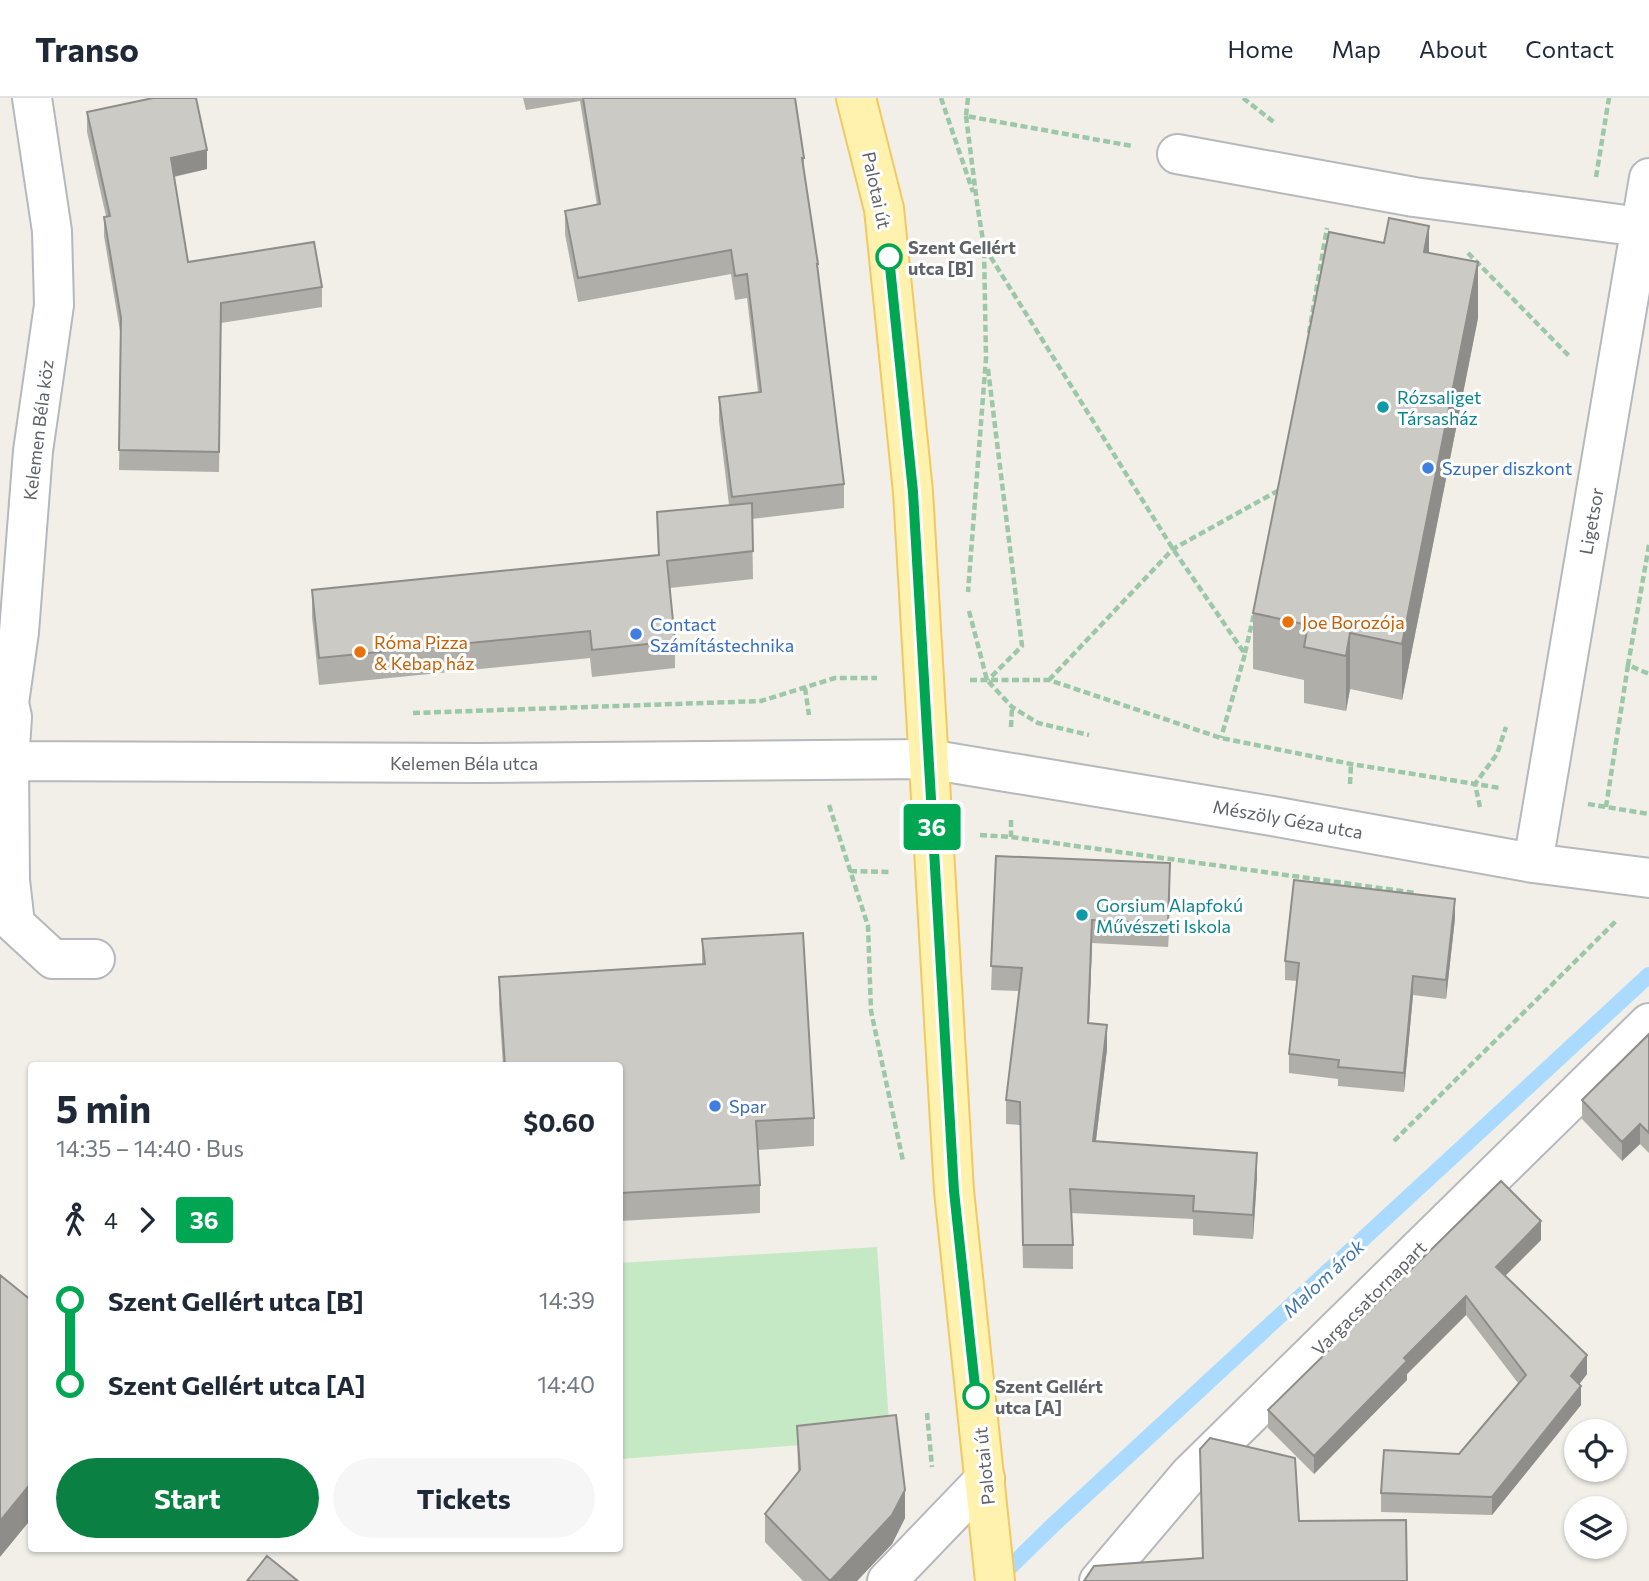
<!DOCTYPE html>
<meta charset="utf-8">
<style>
:root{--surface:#fff;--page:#f6f6f7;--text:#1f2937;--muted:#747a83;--line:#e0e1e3;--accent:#0b8043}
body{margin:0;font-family:Commissioner,sans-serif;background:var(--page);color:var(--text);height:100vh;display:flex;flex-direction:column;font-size:26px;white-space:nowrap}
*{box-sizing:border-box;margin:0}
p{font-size:23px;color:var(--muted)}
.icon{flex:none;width:38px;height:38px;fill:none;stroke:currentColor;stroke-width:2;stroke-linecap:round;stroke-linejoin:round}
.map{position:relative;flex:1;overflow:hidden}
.drawer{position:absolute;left:28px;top:964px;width:595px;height:490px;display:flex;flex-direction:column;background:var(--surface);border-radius:7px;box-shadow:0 2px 5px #0004}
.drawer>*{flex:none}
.badge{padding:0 14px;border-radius:5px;font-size:24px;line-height:46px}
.controls{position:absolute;left:1564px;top:1321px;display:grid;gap:14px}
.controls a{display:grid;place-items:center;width:63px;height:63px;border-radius:50%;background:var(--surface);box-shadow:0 2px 5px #0004;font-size:35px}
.map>.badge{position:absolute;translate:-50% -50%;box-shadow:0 0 0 4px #fff}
.legs{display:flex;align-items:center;gap:10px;height:77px;padding:0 28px;font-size:23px}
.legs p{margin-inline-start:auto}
.summary{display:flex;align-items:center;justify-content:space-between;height:119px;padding:0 28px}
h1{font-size:38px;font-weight:700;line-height:52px}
.primary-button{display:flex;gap:14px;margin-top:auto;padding:14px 28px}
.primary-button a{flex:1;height:80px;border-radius:42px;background:var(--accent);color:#fff;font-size:28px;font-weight:700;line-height:80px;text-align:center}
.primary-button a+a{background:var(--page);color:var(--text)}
ul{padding:0 28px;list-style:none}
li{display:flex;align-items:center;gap:24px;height:84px;font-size:26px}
li i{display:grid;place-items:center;width:10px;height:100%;margin:0 9px;background:currentColor}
li i::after{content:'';width:18px;height:18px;margin:-9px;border:5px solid;border-radius:50%;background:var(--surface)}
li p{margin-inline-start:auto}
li:first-child i{background:linear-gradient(#0000 50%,currentColor 0)}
li:last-child i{background:linear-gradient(currentColor 50%,#0000 0)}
header{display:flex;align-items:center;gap:42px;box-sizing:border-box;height:98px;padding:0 35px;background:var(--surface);border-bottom:2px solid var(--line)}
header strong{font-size:33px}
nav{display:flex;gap:38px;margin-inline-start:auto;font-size:24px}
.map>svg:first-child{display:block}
.green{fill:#c5e8c5}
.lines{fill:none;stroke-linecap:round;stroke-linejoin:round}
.stream{stroke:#aadaff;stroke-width:16}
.minor-casing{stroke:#b5b8bc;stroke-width:42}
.major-casing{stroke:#f2c960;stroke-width:42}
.path{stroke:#9cc7a9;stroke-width:4.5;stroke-dasharray:7 3.5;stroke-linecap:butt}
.minor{stroke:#fff;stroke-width:38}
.major{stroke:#fff2af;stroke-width:38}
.wall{fill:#afaea9}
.shaded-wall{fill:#8f8d8a}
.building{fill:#cccac5;stroke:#8f8d8a;stroke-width:2}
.line-1-casing{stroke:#fff;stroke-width:16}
.line-1{stroke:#00a651;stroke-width:10}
.stop-1-dot{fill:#fff;stroke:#00a651;stroke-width:3.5}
.culture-dot{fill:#0f9aa8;stroke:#fff;stroke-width:2.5}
.shop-dot{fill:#3f7fe0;stroke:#fff;stroke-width:2.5}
.food-dot{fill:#e8710a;stroke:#fff;stroke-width:2.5}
.labels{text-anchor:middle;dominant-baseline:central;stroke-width:6;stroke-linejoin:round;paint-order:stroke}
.street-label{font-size:18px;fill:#5f6368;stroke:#fff}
.stop-label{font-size:18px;font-weight:bold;fill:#5f6368;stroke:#fff;text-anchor:start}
.culture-label{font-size:18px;fill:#0d838f;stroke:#fff;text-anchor:start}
.shop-label{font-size:18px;fill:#366cbe;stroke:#fff;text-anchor:start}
.food-label{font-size:18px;fill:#c56008;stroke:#fff;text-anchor:start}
.water-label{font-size:19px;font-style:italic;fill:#4174aa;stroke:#fff}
</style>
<header>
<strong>Transo</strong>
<nav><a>Home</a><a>Map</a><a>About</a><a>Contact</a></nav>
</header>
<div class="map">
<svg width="1649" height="1483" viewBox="0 0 1649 1483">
<rect width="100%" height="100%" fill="#f1efe8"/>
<!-- green -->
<path class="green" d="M877,1149L890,1340L620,1361V1165Z"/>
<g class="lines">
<!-- stream -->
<path class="stream" d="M999,1480L1051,1429L1649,877"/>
<!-- minor casing -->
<g class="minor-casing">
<path id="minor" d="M32,0L52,133L54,207L33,353L19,534L9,605L12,619L9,665L10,782L15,826L53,861H95
M1177,56L1414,99L1641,129
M0,663L480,665L928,661L1272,718L1533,765L1649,780
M1533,765L1649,80
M887,1483L985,1381
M1099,1483L1189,1377L1649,925"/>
</g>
<!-- major casing -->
<g class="major-casing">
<path id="major" d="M856,0L884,111L913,394L954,1093L995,1483"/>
</g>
<!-- path -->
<path class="path" d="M941,0L973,94
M968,0L966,18L1132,48
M1243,0L1275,25
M966,18L977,105L984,149L986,260L968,494
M1596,79L1609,0
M985,150L1173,451L1245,556L1221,640
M1468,155L1570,259
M1309,235L1327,130
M988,271L1022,548L988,582
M1649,447L1628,567L1649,576
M969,513L987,582L1012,609L1038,625L1089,637
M1245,555L1254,516
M970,582H1049L1221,640L1351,666L1500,690
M1049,582L1173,451L1281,391
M805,590L809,617
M413,615L761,603L835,580H877
M1011,629L1012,609
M1350,686L1351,666
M1588,706L1649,716
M829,707L868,828L871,913L903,1063
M1480,709L1475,686L1497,656L1506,629
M1606,709L1628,567
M1011,722V739
M980,737L1011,739L1416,795
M850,773L889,774
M1394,1043L1616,823
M927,1315L932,1369"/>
<!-- minor -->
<use href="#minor" class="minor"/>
<!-- major -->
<use href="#major" class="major"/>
</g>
<!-- wall -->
<path class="wall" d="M523,0H795L804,60V73L818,166V177L844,386V410L752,421L753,481L670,490L675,543V570L592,579L590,560L319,587L312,519V492L658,457L657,414L729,407L719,323V299L758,294L747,200L735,202L731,176L578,204L565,136V113L597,107L580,3L526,12Z
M87,14L207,71L174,79L188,164L322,189V209L221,225L219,374L119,372L121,239L104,138V119L106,118L87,34Z
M1429,155L1478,220L1402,602L1350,591L1346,613L1304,605V582L1253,571V515Z
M996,758L1170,789L1168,849L1092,845L1089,925L1107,951L1096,1043L1257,1079L1253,1141L1193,1137V1121L1071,1115L1073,1147V1171L1023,1170L1020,1027L1006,1026V1002L1020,893L991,892Z
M1455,820L1446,901L1413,897L1404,994L1338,988V981L1289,975V956L1297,883L1285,882V863Z
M702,841L814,1020V1048L757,1052L760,1087V1115L620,1123V968H503L499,907V879L702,866Z
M1649,936V1055L1640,1046L1622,1063L1582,1021V1002Z
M1541,1142L1505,1178L1587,1276L1579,1286L1581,1307L1492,1417L1381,1414V1395L1459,1356L1518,1285L1466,1217L1407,1276V1282L1314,1376L1268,1330V1312Z
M797,1328L905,1420L892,1446L857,1483H803L765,1444V1416L798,1374Z
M1200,1351L1299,1423L1202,1461Z"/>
<!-- shaded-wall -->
<path class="shaded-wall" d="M207,52V71L171,79V60Z
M1429,128V184L1424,154Z
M1478,164V220L1402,602V546Z
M1350,535V591L1346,613V558Z
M1170,765V789L1168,849V826Z
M1455,801V820L1446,901V882Z
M1092,822V845L1088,949V925Z
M1413,878V897L1404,994V975Z
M1107,927V951L1093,1066V1043Z
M1640,1026V1046L1622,1063V1044Z
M1257,1055V1079L1253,1141V1117Z
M1541,1123V1142L1496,1187V1169Z
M1466,1198V1217L1407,1276V1282L1314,1376V1358L1404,1260Z
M1587,1257V1276L1571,1297V1278Z
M1581,1288V1307L1492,1417V1399Z
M32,1384V1420L0,1459V1423Z
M905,1392V1420L892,1446L857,1483H830Z"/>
<!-- building -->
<path class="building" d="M153,0H196L207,52L171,60L188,164L314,144L322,189L221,205L219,354L119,352L121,220L104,119L110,118L87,14Z
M583,0H795L804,60H802L818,166H817L844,386L732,399L719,299L761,294L747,176L735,178L731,152L578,180L565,113L600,106Z
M1389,120L1429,128L1424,154L1478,164L1402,546L1350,535L1346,558L1304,549L1308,527L1253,515L1329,134L1384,145Z
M752,405L753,453L667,463L675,543L592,552L590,533L319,560L312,492L659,457L657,414Z
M996,758L1170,765L1168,826L1092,822L1088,925L1107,927L1093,1043L1257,1055L1253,1117L1193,1113L1194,1098L1070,1091L1073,1147H1023L1020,1004L1006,1002L1022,870L991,868Z
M1294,782L1455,801L1446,882L1413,878L1404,975L1338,969L1339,962L1289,956L1299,865L1285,863Z
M803,835L814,1020L756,1023L760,1087L620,1095V968H505L499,879L705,866L702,841Z
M1649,936V1035L1640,1026L1622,1044L1582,1002Z
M1501,1083L1541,1123L1496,1169L1587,1257L1571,1278L1581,1288L1492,1399L1381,1395L1384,1352L1459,1356L1526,1277L1466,1198L1404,1260L1407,1263L1314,1358L1268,1312Z
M0,1177L32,1203V1384L0,1423Z
M896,1317L905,1392L892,1417L830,1483L765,1416L800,1372L797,1328Z
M1210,1340L1295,1360L1299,1423L1406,1422L1407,1483H1084L1094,1468L1203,1460L1200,1351Z
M267,1458L298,1483H247Z"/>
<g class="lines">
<!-- line-1 casing -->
<g class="line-1-casing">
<path id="line-1" d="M889,159L913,394L954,1093L976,1298"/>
</g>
<!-- line-1 -->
<use href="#line-1" class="line-1"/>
</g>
<!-- markers -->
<g class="stop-1-dot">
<circle cx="889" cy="159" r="12"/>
<circle cx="976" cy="1298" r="12"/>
</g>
<g class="culture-dot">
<circle cx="1383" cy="309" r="7"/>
<circle cx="1082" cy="817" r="7"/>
</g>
<g class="shop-dot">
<circle cx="1428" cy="370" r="7"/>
<circle cx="636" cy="536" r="7"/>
<circle cx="715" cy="1008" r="7"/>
</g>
<g class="food-dot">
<circle cx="1288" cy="524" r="7"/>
<circle cx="360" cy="554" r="7"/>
</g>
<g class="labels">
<!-- street labels -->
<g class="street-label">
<text transform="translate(877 92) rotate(78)">Palotai út</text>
<text transform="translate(38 332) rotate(-83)">Kelemen Béla köz</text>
<text transform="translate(1591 423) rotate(-80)">Ligetsor</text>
<text x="464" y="665">Kelemen Béla utca</text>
<text transform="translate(1288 721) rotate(10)">Mészöly Géza utca</text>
<text transform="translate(1369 1200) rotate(-45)">Vargacsatornapart</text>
<text transform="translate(984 1368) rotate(-96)">Palotai út</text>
</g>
<!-- stop labels -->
<g class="stop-label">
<text x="908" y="149">Szent Gellért<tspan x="908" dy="21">utca [B]</tspan></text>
<text x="995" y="1288">Szent Gellért<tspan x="995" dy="21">utca [A]</tspan></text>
</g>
<!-- culture labels -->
<g class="culture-label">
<text x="1397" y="299">Rózsaliget<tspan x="1397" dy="21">Társasház</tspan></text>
<text x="1096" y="807">Gorsium Alapfokú<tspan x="1096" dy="21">Művészeti Iskola</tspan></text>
</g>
<!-- shop labels -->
<g class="shop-label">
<text x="1442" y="370">Szuper diszkont</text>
<text x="650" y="526">Contact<tspan x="650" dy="21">Számítástechnika</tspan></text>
<text x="729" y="1008">Spar</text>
</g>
<!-- food labels -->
<g class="food-label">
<text x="1302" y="524">Joe Borozója</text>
<text x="374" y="544">Róma Pizza<tspan x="374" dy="21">&amp; Kebap ház</tspan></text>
</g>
<!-- water labels -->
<g class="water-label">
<text transform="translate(1323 1180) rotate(-43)">Malom árok</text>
</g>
</g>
</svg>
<div class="controls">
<a><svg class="icon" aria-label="locate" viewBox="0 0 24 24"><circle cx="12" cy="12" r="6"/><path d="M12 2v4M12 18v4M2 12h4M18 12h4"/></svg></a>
<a><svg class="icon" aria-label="layers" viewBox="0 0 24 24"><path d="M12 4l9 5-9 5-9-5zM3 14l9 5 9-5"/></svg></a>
</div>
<b class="badge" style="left:932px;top:729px;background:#00a651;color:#fff">36</b>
<section class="drawer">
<div class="summary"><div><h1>5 min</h1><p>14:35 – 14:40 · Bus</p></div><b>$0.60</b></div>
<div class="legs"><svg class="icon" aria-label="walk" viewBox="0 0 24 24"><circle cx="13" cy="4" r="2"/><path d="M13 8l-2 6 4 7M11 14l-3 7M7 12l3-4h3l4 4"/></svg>4<svg class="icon" aria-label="forward" viewBox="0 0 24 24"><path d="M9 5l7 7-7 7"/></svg><b class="badge" style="background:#00a651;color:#fff">36</b></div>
<ul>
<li><i style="color:#00a651"></i><b>Szent Gellért utca [B]</b><p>14:39</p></li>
<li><i style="color:#00a651"></i><b>Szent Gellért utca [A]</b><p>14:40</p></li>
</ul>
<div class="primary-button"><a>Start</a><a>Tickets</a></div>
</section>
</div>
